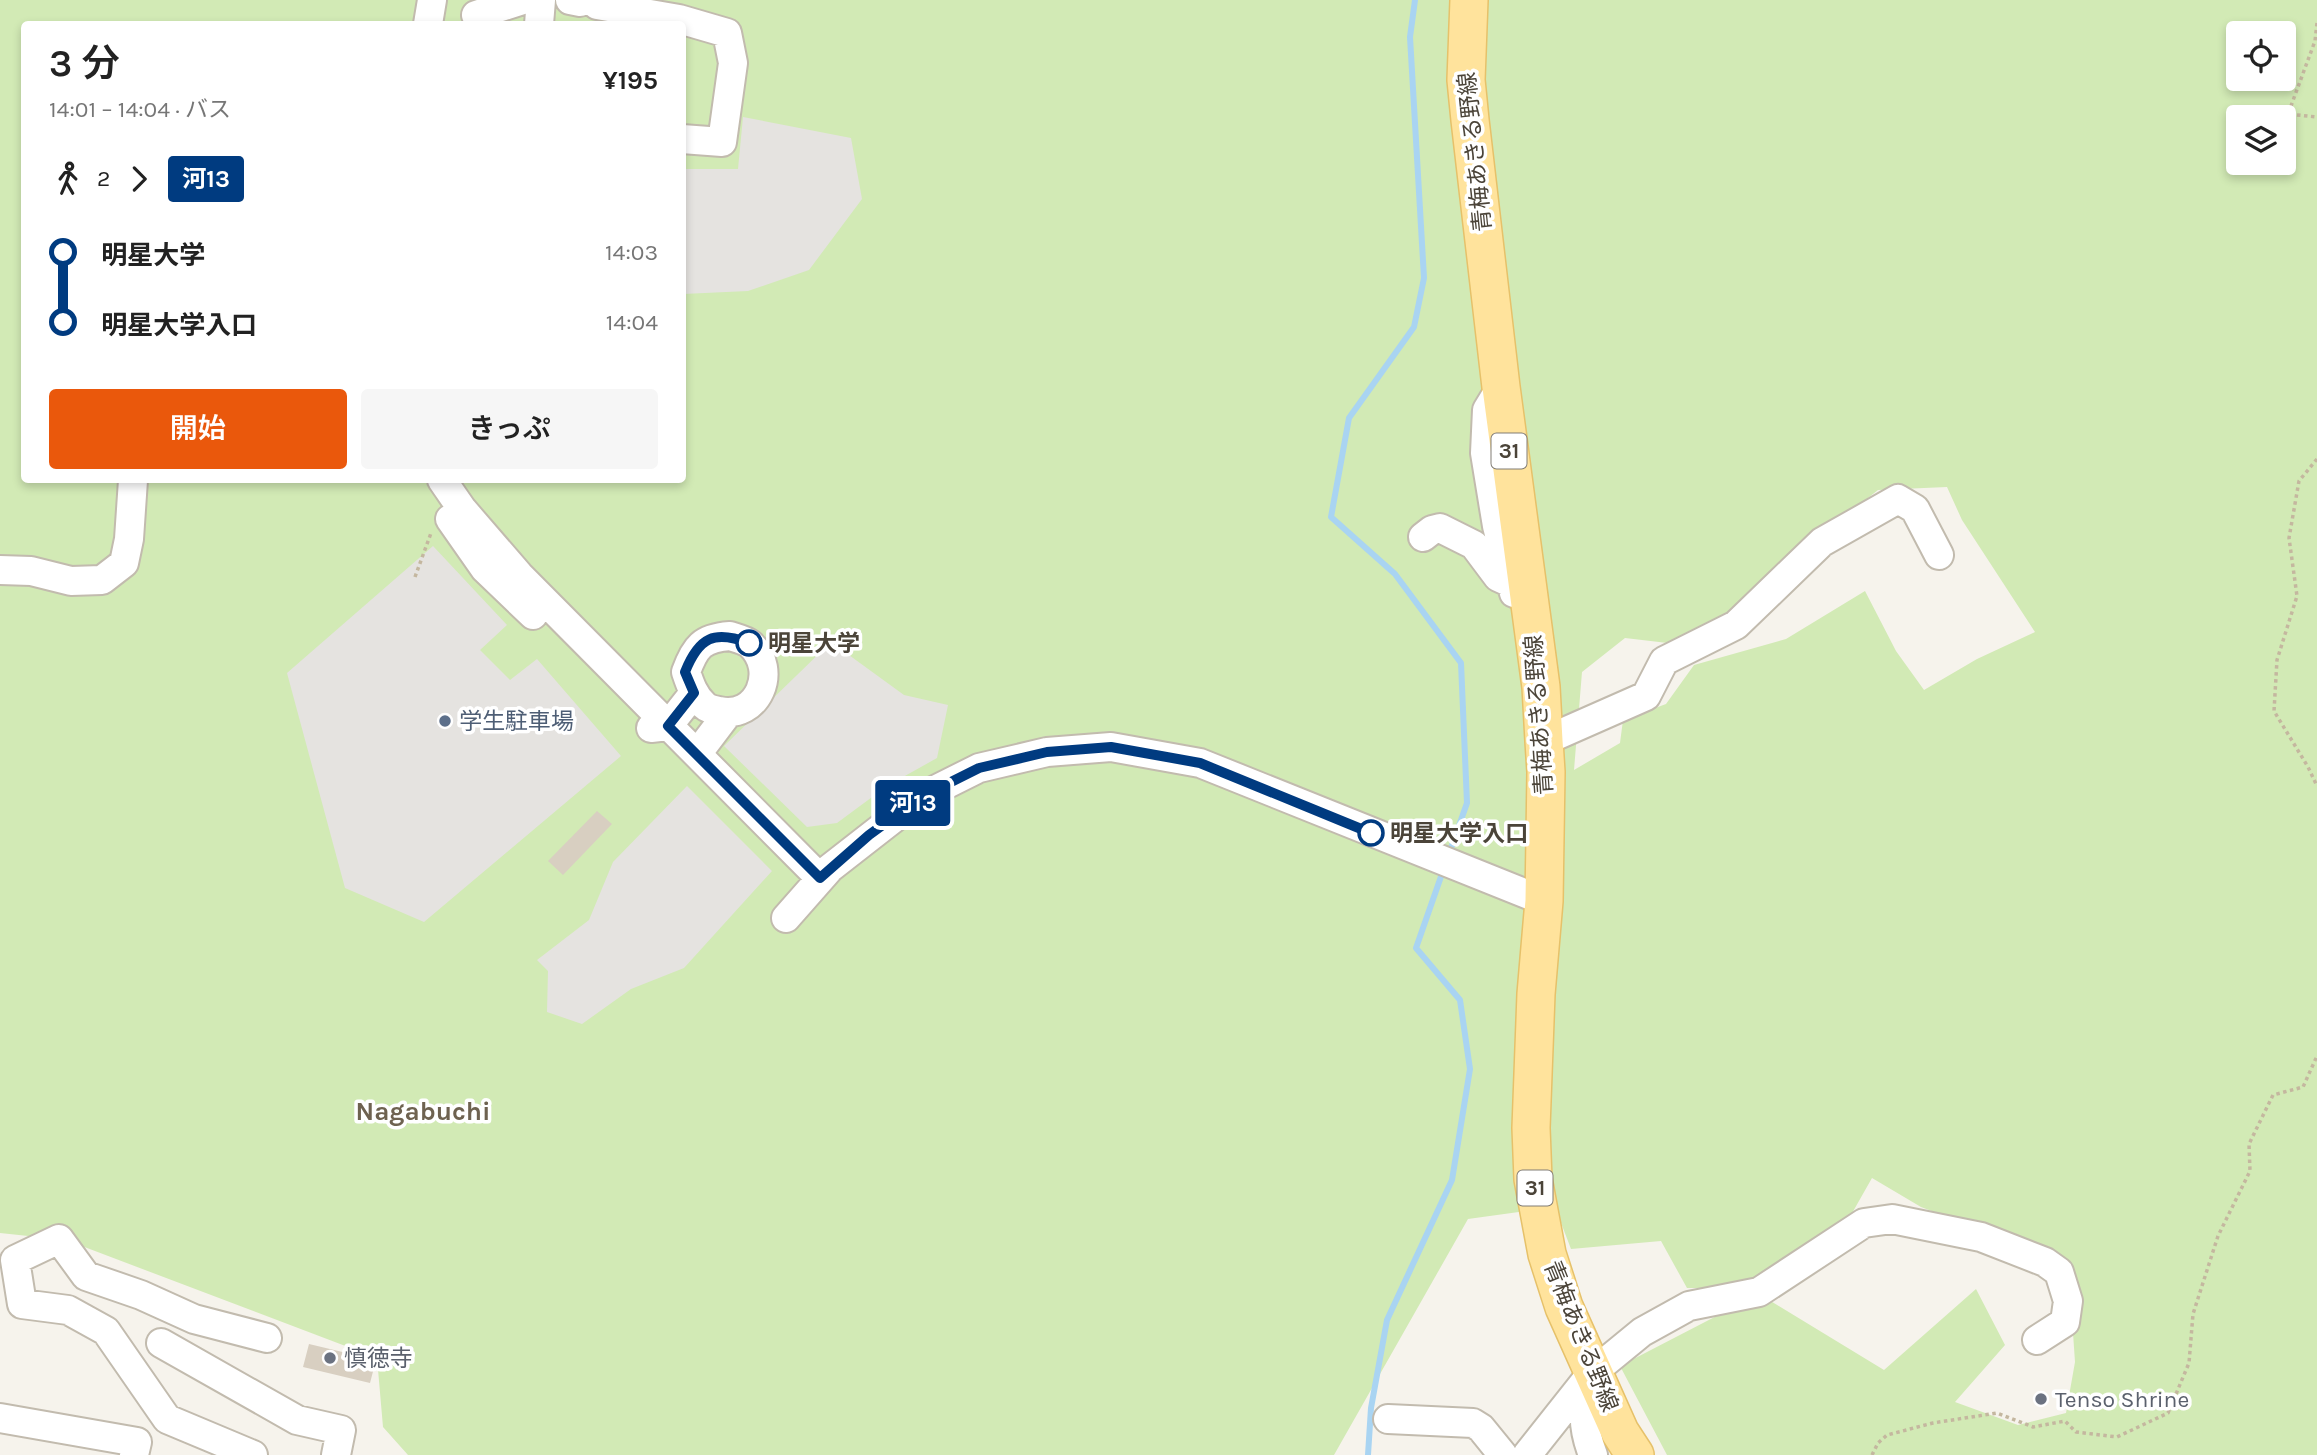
<!DOCTYPE html>
<html lang="ja">
<meta charset="utf-8">
<style>
:root{--surface:#fff;--page:#f6f6f6;--text:#222;--muted:#767676;--accent:#ea580c}
body{margin:0;font-family:Karla,"Noto Sans JP",sans-serif;background:var(--page);color:var(--text);height:100vh;display:flex;flex-direction:column;font-size:26px;white-space:nowrap}
*{box-sizing:border-box;margin:0}
p{font-size:23px;color:var(--muted)}
.icon{flex:none;width:38px;height:38px;fill:none;stroke:currentColor;stroke-width:2;stroke-linecap:round;stroke-linejoin:round}
.map{position:relative;flex:1;overflow:hidden}
.panel{position:absolute;left:21px;top:21px;width:665px;height:462px;display:flex;flex-direction:column;background:var(--surface);border-radius:7px;box-shadow:0 4px 10px #0003}
.panel>*{flex:none}
.badge{padding:0 14px;border-radius:5px;font-size:24px;line-height:46px}
.fabs{position:absolute;left:2226px;top:21px;display:grid;gap:14px}
.fabs a{display:grid;place-items:center;width:70px;height:70px;border-radius:7px;background:var(--surface);box-shadow:0 4px 10px #0003;font-size:35px}
.map>.badge{position:absolute;translate:-50% -50%;box-shadow:0 0 0 4px #fff}
.legs{display:flex;align-items:center;gap:10px;height:77px;padding:0 28px;font-size:23px}
.legs p{margin-inline-start:auto}
.overview{display:flex;align-items:center;justify-content:space-between;height:119px;padding:0 28px}
h1{font-size:38px;font-weight:600;line-height:52px}
.primary-button{display:flex;gap:14px;margin-top:auto;padding:14px 28px}
.primary-button a{flex:1;height:80px;border-radius:7px;background:var(--accent);color:#fff;font-size:28px;font-weight:600;line-height:80px;text-align:center}
.primary-button a+a{background:var(--page);color:var(--text)}
ul{padding:0 28px;list-style:none}
li{display:flex;align-items:center;gap:24px;height:70px;font-size:26px}
li i{display:grid;place-items:center;width:10px;height:100%;margin:0 9px;background:currentColor}
li i::after{content:'';width:18px;height:18px;margin:-9px;border:5px solid;border-radius:50%;background:var(--surface)}
li p{margin-inline-start:auto}
li:first-child i{background:linear-gradient(#0000 50%,currentColor 0)}
li:last-child i{background:linear-gradient(currentColor 50%,#0000 0)}
.map>svg:first-child{display:block}
.green{fill:#d2eab5;fill-rule:evenodd}
.parking{fill:#e5e3e0}
.lines{fill:none;stroke-linecap:round;stroke-linejoin:round}
.stream{stroke:#a9d4f2;stroke-width:6}
.building{fill:#d8cfc1}
.minor-casing{stroke:#c2bbae;stroke-width:32}
.major-casing{stroke:#e6c16a;stroke-width:40}
.path{stroke:#c4b79f;stroke-width:3.5;stroke-dasharray:3.5 3.5;stroke-linecap:butt}
.minor{stroke:#fff;stroke-width:28}
.major{stroke:#ffe39c;stroke-width:37}
.line-1-casing{stroke:#fff;stroke-width:16}
.line-1{stroke:#003b80;stroke-width:10}
.stop-1-dot{fill:#fff;stroke:#003b80;stroke-width:3.5}
.service-dot{fill:#5c6f8a;stroke:#fff;stroke-width:2.5}
.worship-dot{fill:#6b7280;stroke:#fff;stroke-width:2.5}
.labels{text-anchor:middle;dominant-baseline:central;stroke-width:7;stroke-linejoin:round;paint-order:stroke}
.shield{fill:#fff;stroke:#817c74;stroke-width:2}
.shield-label{font-size:21px;font-weight:bold;fill:#4b4439}
.street-label{font-size:23px;fill:#4b4439;stroke:#fff}
.stop-label{font-size:23px;font-weight:bold;fill:#4b4439;stroke:#fff;text-anchor:start}
.service-label{font-size:23px;fill:#4e5e75;stroke:#fff;text-anchor:start}
.worship-label{font-size:23px;fill:#5b616d;stroke:#fff;text-anchor:start}
.quarter-label{font-size:26px;font-weight:bold;fill:#6e6250;stroke:#fff}
</style>
<div class="map">
<svg width="2317" height="1455" viewBox="0 0 2317 1455">
<rect width="100%" height="100%" fill="#f6f3ec"/>
<!-- green -->
<path class="green" d="M0,0H2317V1455H1667L1620,1366L1759,1294L1884,1370L1976,1289L2005,1345L1955,1402L2018,1425L2066,1413L2075,1362L2069,1275L2026,1247L1921,1207L1872,1178L1851,1215L1778,1288H1687L1661,1241L1571,1249L1555,1207L1468,1219L1334,1455H408L383,1427L377,1358L66,1240L0,1233ZM24,24H682V480H24ZM2238,33H2284V79H2238ZM2238,117H2284V163H2238ZM1947,487L1962,520L2035,632L1977,659L1924,690L1896,651L1865,591L1786,639L1694,665L1666,704L1623,720L1620,743L1574,770L1582,672L1625,638L1676,644L1758,607L1815,540L1878,490Z"/>
<!-- parking -->
<path class="parking" d="M743,117L851,138L862,199L809,270L748,291L683,294V169H738Z
M433,546L507,625L480,650L510,680L537,659L621,756L424,922L345,888L287,673Z
M831,642L904,695L948,705L937,758L887,786L837,823L807,827L724,746Z
M687,786L772,871L684,968L631,989L582,1024L547,1012L548,971L537,960L589,920L613,862Z"/>
<g class="lines">
<!-- stream -->
<path class="stream" d="M1415,0L1410,37L1424,278L1414,327L1349,418L1331,517L1395,574L1461,663L1467,803L1449,854
M1368,1455L1371,1408L1387,1320L1452,1180L1470,1069L1460,1000L1416,948L1444,868"/>
</g>
<!-- building -->
<path class="building" d="M597,811L612,824L563,875L548,861Z
M309,1344L376,1360L370,1383L303,1367Z"/>
<g class="lines">
<!-- minor casing -->
<g class="minor-casing">
<path id="minor" d="M570,0L580,2
M597,5L679,19L727,33L733,63L722,142L682,139
M476,15L523,0
M428,24L432,0
M539,24L541,0
M1501,387L1487,410L1485,453L1497,526L1514,593
M442,480L462,509L519,575L820,878
M450,519L485,569L533,615
M1423,537L1432,530L1440,528L1474,545L1498,577L1511,583
M0,570L31,571L71,581L102,580L124,563L129,539L133,480
M730,636C736,638 745,640 750,644C779,670 758,720 719,711C713,710 708,709 704,705C694,696 690,684 686,672C695,647 702,638 730,636Z
M651,728L668,726L694,693
M1544,741L1646,696L1664,661L1736,625L1822,542L1898,499L1915,509L1939,555
M697,754L728,713
M786,918L830,868L921,797L979,768L1047,752L1111,747L1200,763L1544,901
M161,1343L297,1420L341,1430L336,1455
M1590,1379C1584,1410 1581,1424 1593,1455
M0,1418L137,1442L134,1455
M1388,1419L1473,1423L1481,1428L1503,1455
M253,1455L167,1419L106,1331L68,1310L22,1304L15,1260L59,1239L86,1276L141,1295L194,1319L267,1338
M1527,1455L1592,1373L1642,1332L1689,1306L1759,1292L1864,1223L1892,1219L1981,1237L2045,1262L2059,1272L2068,1301L2065,1322L2037,1340"/>
</g>
<!-- major casing -->
<g class="major-casing">
<path id="major" d="M1469,0L1466,80L1470,120L1501,387L1541,687L1544,741L1546,772L1544,901L1536,994L1531,1128L1533,1179L1547,1254L1564,1307L1620,1432L1635,1455"/>
</g>
<!-- path -->
<path class="path" d="M2317,23L2315,41L2288,114L2317,117
M2317,459L2299,481L2289,538L2297,596L2277,660L2274,711L2308,767L2317,786
M415,577L431,533
M1872,1455L1878,1443L1887,1435L1933,1423L1997,1413L2033,1427L2065,1421L2076,1432L2117,1437L2168,1413L2189,1363L2193,1314L2218,1236L2250,1171L2249,1144L2273,1095L2303,1087L2317,1056"/>
<!-- minor -->
<use href="#minor" class="minor"/>
<!-- major -->
<use href="#major" class="major"/>
</g>
<g class="lines">
<!-- line-1 casing -->
<g class="line-1-casing">
<path id="line-1" d="M749,643C714,630 699,637 685,672L694,693L668,726L820,878L869,835L921,797L979,768L1047,752L1111,747L1200,763L1371,833"/>
</g>
<!-- line-1 -->
<use href="#line-1" class="line-1"/>
</g>
<!-- markers -->
<g class="stop-1-dot">
<circle cx="749" cy="643" r="12"/>
<circle cx="1371" cy="833" r="12"/>
</g>
<circle class="service-dot" cx="445" cy="721" r="7"/>
<g class="worship-dot">
<circle cx="330" cy="1358" r="7"/>
<circle cx="2041" cy="1399" r="7"/>
</g>
<g class="labels">
<!-- shield labels -->
<g class="shield">
<rect x="1491.5" y="433.5" width="35" height="35" rx="5"/>
<rect x="1517.5" y="1170.5" width="35" height="35" rx="5"/>
</g>
<g class="shield-label">
<text x="1509" y="451">31</text>
<text x="1535" y="1188">31</text>
</g>
<!-- street labels -->
<g class="street-label">
<text transform="translate(1475 152) rotate(-96)">青梅あきる野線</text>
<text transform="translate(1539 715) rotate(-94)">青梅あきる野線</text>
<text transform="translate(1581 1336) rotate(68)">青梅あきる野線</text>
</g>
<!-- stop labels -->
<g class="stop-label">
<text x="768" y="643">明星大学</text>
<text x="1390" y="833">明星大学入口</text>
</g>
<!-- service labels -->
<g class="service-label">
<text x="459" y="721">学生駐車場</text>
</g>
<!-- worship labels -->
<g class="worship-label">
<text x="344" y="1358">慎徳寺</text>
<text x="2055" y="1399">Tenso Shrine</text>
</g>
<!-- quarter labels -->
<g class="quarter-label">
<text x="423" y="1111">Nagabuchi</text>
</g>
</g>
</svg>
<div class="fabs">
<a><svg class="icon" aria-label="locate" viewBox="0 0 24 24"><circle cx="12" cy="12" r="6"/><path d="M12 2v4M12 18v4M2 12h4M18 12h4"/></svg></a>
<a><svg class="icon" aria-label="layers" viewBox="0 0 24 24"><path d="M12 4l9 5-9 5-9-5zM3 14l9 5 9-5"/></svg></a>
</div>
<b class="badge" style="left:913px;top:803px;background:#003b80;color:#fff">河13</b>
<section class="panel">
<div class="overview"><div><h1>3 分</h1><p>14:01 – 14:04 · バス</p></div><b>¥195</b></div>
<div class="legs"><svg class="icon" aria-label="walk" viewBox="0 0 24 24"><circle cx="13" cy="4" r="2"/><path d="M13 8l-2 6 4 7M11 14l-3 7M7 12l3-4h3l4 4"/></svg>2<svg class="icon" aria-label="forward" viewBox="0 0 24 24"><path d="M9 5l7 7-7 7"/></svg><b class="badge" style="background:#003b80;color:#fff">河13</b></div>
<ul>
<li><i style="color:#003b80"></i><b>明星大学</b><p>14:03</p></li>
<li><i style="color:#003b80"></i><b>明星大学入口</b><p>14:04</p></li>
</ul>
<div class="primary-button"><a>開始</a><a>きっぷ</a></div>
</section>
</div>
